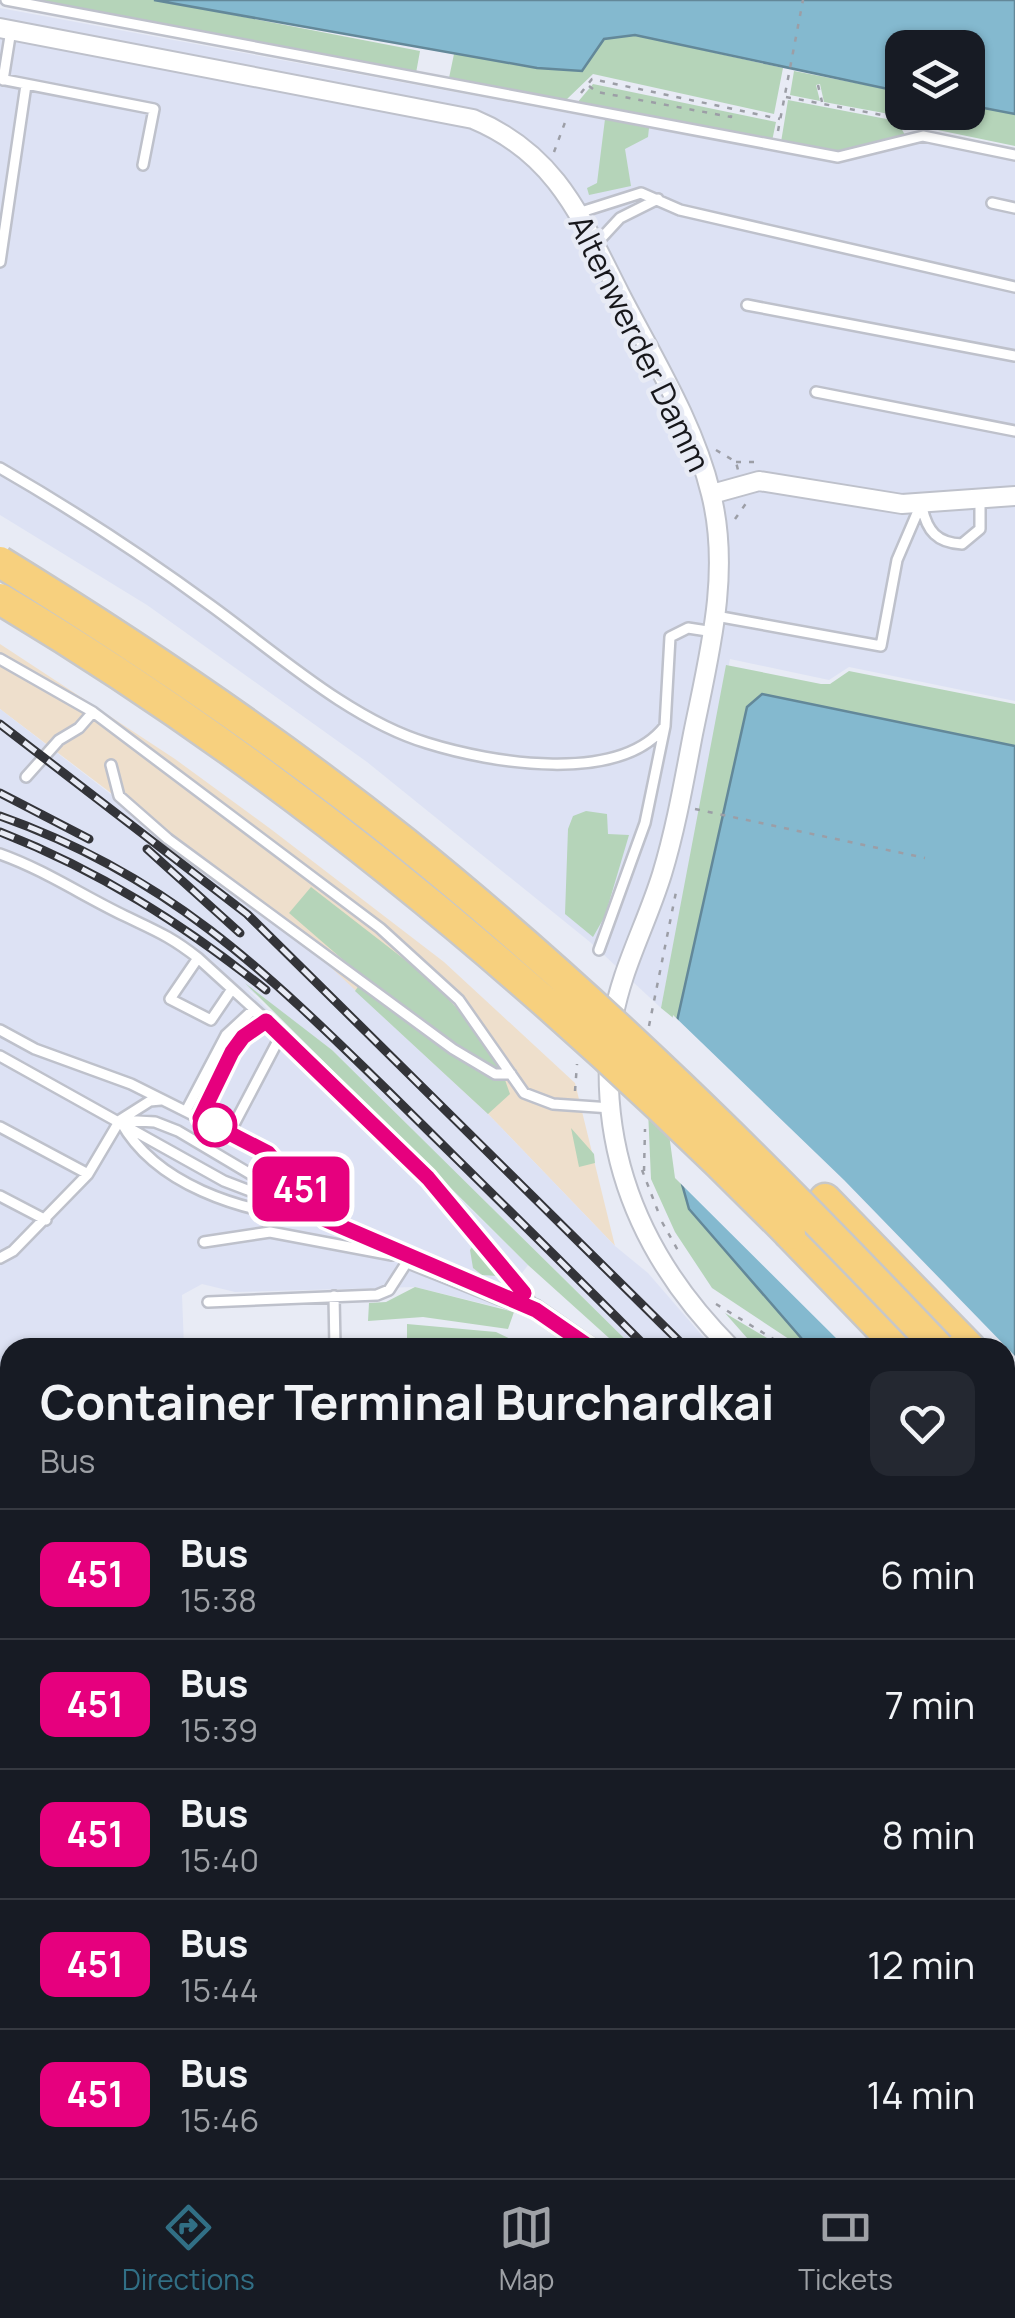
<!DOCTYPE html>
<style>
:root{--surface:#171b24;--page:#242831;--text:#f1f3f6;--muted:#9ea1a6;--line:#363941;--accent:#316f85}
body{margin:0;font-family:Manrope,sans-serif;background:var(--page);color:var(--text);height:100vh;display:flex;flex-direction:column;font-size:38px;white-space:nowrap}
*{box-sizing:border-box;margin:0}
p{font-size:32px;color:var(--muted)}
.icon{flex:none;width:55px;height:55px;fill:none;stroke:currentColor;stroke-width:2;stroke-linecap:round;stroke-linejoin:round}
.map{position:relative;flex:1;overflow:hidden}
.side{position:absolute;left:0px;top:1338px;width:1015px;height:842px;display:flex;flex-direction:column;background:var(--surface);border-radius:30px 30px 0 0;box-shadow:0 2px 8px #0004}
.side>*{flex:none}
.badge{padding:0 20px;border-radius:15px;font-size:35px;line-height:65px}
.buttons{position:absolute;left:885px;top:30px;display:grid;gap:20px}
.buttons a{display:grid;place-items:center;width:100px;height:100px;border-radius:20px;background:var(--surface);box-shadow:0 2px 8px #0004;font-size:50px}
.map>.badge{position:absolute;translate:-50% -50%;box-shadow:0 0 0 5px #fff}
.round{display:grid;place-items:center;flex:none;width:105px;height:105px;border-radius:20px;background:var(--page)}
.overview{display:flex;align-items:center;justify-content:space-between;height:170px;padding:0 40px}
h1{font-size:48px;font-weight:700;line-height:75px}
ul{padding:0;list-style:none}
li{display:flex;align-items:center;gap:30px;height:130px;padding:0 40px;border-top:2px solid var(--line)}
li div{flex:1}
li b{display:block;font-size:38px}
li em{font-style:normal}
li .badge{min-width:110px;font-weight:700;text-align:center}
.tab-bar{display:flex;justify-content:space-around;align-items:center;height:140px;border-top:2px solid var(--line);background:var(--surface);font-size:28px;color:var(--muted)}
.tab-bar a{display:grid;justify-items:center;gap:5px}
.tab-bar .on{color:var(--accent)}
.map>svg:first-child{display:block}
.commercial{fill:#eedfcc}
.built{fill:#dde2f4}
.green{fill:#b5d4b9}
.water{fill:#84b9cf;stroke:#638899;stroke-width:2.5}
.pier{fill:#e8ebf5}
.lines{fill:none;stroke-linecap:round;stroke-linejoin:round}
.lane-casing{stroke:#bec1cb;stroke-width:14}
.street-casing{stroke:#bec1cb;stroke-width:22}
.secondary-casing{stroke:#bec1cb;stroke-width:28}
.highway-casing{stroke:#c7c7c8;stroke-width:35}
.path{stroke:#9c9ea6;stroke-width:2.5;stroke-dasharray:5 8;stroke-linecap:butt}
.lane{stroke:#fff;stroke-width:9}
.street{stroke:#fff;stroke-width:18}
.secondary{stroke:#fdf1d8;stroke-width:22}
.highway{stroke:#f7d07e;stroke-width:30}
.rail-casing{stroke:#333439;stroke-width:9}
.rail{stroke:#e8ebf5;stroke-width:5;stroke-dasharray:15;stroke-linecap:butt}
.highway-bridge-casing{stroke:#c7c7c8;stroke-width:35;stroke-linecap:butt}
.highway-bridge{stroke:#f7d07e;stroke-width:30}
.line-casing{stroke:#fff;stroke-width:22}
.line{stroke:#e6007e;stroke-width:15}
.stop-dot{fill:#fff;stroke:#e6007e;stroke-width:5}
.labels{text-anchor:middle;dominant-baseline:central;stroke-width:9;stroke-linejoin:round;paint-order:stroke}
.street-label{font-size:32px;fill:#17171b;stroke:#e8ebf5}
</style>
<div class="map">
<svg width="1015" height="2178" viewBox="0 0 1015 2178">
<rect width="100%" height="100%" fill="#e8ebf5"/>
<!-- commercial -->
<path class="commercial" d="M0,644L175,759L272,830L444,962L575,1083L615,1246L488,1114L231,884L0,709Z"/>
<!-- built -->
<path class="built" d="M0,8L838,163L918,140L1015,161V701L849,667L829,680L730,659L661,1008L590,942L367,762L147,605L0,515Z
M0,709L308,946L488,1114L615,1246L648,1273L712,1347H633L332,1050L244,986L528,1265L497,1307L415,1287L235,1292L202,1284L182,1295L184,1347L10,1348V1493L0,1502Z
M0,1517L10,1529V1620L0,1630Z
M1005,1652L1015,1663V1728L1005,1718Z
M1005,2065L1015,2074V2178H314L322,2170H1005Z"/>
<!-- green -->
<path class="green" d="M26,0H156L420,51L416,73Z
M635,35L783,68L774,114L593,74L566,100L449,78L454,54L582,71L604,38Z
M794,71L902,92V112H968V105L1015,114V146L904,123L900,116L824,102L820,84L816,85L820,101L790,95Z
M593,84L776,122L772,141L577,103Z
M788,100L897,121L905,135L837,153L781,142Z
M605,119L649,128L648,137L625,149L631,186L589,195L587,188L597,183Z
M726,665L821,684H830L849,671L1015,704V746L762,694L747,706L677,1021L661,1008Z
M586,811L607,814L608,834L629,835L605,916L593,937L565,914L568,829L573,816Z
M311,887L431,980L494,1049L510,1094L488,1114L355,991L364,978L289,913Z
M245,983L332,1050L633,1347H619L528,1265Z
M671,1075L704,1227L755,1281L809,1347H801L712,1288L675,1232L651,1179L647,1087Z
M571,1128L594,1154L595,1163L579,1167Z
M476,1241L496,1266L498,1276L482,1275L473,1268L470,1250Z
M415,1287L514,1312L508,1329L423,1317L368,1321L369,1303L386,1302Z
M725,1313L782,1347H755Z
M407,1324L496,1332L527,1347H407Z"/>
<!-- water -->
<path class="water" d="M154,0H1015V114L968,105V48H902V92L635,35L604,39L582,71L537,68Z
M762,694L1015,746V1547L1005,1549V1348L809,1347L689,1209L682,1184L677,1021L747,707Z
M10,1620V2170H322L314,2178H0V1630Z"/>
<!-- pier -->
<path class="pier" d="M673,1015L844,1180L1015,1356V1438L1005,1428V1348L927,1347L666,1075Z
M666,1112L921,1347H845L675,1178Z
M1005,1434L1015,1444V1528L1005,1517Z"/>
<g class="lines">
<!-- lane casing -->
<g class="lane-casing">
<path id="lane" d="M6,0L838,157L923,136L1015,155
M0,79L154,109L143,165
M3,80L11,30
M992,203L1015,208
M578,213L641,193L680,210L1015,287
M595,245L620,218L658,199
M0,262L26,85
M747,305L1015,356
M816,392L1015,431
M0,468C73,510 142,555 210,605C275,652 350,720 427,743C491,763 619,785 665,726
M922,507C927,531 937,543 962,544L980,529V496
M716,616L881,646L897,560L921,504
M0,659L93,712L380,928L459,1000L524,1093L553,1104L611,1108
M111,765L119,796L168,839L453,1049L495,1074H511
M26,777L59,740L79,728L93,712
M0,854C45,870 83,896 125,916C156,931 170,936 198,958C315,1065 443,1173 532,1304
M599,950L645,823L665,726L670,637L688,628L714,632
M198,958L170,999L211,1020L232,989
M0,1030L35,1049L131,1084L269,1153L324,1218
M0,1056L224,1181L326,1220L409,1259
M186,1111L226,1035L254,1009
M200,1118C217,1082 230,1040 266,1021
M120,1120L155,1122L178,1131L311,1210
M121,1122C156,1185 240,1211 308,1218
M0,1127L88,1174
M230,1132L281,1035
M0,1196L46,1220
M204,1242L270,1232L392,1255
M0,1258L13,1251L88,1174L120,1120L150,1101L161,1100
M334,1296L335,1348
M208,1302L377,1295L389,1290L409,1259
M1005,2079L1015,2089
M352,2178L360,2170
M546,2178L554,2170
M957,2178L965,2170"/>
</g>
<!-- street casing -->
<g class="street-casing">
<path id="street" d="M0,28L473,119C557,154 581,218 620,294C653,358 694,423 711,494C731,573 709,655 693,734C684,781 676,828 662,874C646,926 620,971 612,1025
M712,494L759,481L902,504L1015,496
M609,1056C604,1171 651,1268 731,1348
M409,1259L535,1309L591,1348
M1005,1625L1015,1636
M1005,1765L1015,1771
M1005,2015L1015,2025"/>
</g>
<!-- secondary casing -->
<g class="secondary-casing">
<path id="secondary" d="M1005,1745L1015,1756
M1005,1795L1015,1808"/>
</g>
<!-- highway casing -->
<g class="highway-casing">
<path id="highway" d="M825,1199L970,1348
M790,1234L900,1348
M1005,1384L1015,1395
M1005,1416L1015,1427
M1005,1457L1015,1467"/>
</g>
<!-- path -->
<path class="path" d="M818,85L822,102
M589,86L597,92L731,117V111
M581,93L592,79L780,119
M786,97L898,118L905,129
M778,131L803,0
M554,152L567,117
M716,450L736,462L738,470
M736,462H757
M735,519L747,502
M695,809L925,858
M649,1026L676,892
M575,1091L577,1064
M642,1170L659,1214
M644,1171L645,1129
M662,1222L680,1254
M716,1304L788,1348"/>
<!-- lane -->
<use href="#lane" class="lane"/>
<!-- street -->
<use href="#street" class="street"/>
<!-- secondary -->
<use href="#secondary" class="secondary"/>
<!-- highway -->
<use href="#highway" class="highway"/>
<!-- rail casing -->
<g class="rail-casing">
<path id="rail" d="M0,724L247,914L686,1348
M0,793L89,839
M0,816C167,875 264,970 387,1090C474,1176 561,1261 647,1348
M0,832C100,871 183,924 266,990
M147,849L240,933
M1005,1661L1015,1672
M1005,1708L1015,1719"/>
</g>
<!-- rail -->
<use href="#rail" class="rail"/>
<!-- highway-bridge casing -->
<g class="highway-bridge-casing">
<path id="highway-bridge" d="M0,562C140,648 276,740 405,843C596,997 770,1170 939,1348
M0,599C290,772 553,994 790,1234"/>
</g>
<!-- highway-bridge -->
<use href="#highway-bridge" class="highway-bridge"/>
</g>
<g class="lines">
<!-- line casing -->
<g class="line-casing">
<path id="line" d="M524,1293L428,1178L266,1021L243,1037L232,1052L200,1118L268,1153L326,1220L536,1310L591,1348"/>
</g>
<!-- line -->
<use href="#line" class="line"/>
</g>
<!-- markers -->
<circle class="stop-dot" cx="215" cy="1125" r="20"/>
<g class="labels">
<!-- street labels -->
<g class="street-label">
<text transform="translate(640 343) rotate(64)">Altenwerder Damm</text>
</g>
</g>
</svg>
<div class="buttons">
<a><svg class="icon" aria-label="layers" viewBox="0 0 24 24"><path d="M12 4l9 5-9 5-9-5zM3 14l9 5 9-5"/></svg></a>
</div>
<b class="badge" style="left:301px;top:1189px;background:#e6007e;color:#fff">451</b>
<section class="side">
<div class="overview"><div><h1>Container Terminal Burchardkai</h1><p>Bus</p></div><a class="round"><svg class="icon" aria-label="heart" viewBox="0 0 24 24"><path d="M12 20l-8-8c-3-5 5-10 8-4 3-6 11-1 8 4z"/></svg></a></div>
<ul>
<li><span class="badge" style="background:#e6007e;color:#fff">451</span><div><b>Bus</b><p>15:38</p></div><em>6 min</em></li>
<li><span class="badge" style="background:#e6007e;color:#fff">451</span><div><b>Bus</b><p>15:39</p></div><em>7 min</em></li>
<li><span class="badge" style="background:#e6007e;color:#fff">451</span><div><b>Bus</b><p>15:40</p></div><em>8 min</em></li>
<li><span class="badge" style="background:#e6007e;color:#fff">451</span><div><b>Bus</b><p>15:44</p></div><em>12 min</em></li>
<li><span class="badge" style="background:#e6007e;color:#fff">451</span><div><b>Bus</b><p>15:46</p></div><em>14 min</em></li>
</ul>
</section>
</div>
<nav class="tab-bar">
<a class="on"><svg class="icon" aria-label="directions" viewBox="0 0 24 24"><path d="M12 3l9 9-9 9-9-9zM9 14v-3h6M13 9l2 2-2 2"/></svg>Directions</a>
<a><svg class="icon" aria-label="map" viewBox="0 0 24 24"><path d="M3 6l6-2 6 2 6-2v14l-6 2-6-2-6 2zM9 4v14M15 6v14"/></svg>Map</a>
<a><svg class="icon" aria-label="tickets" viewBox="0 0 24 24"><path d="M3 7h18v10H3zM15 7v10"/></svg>Tickets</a>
</nav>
